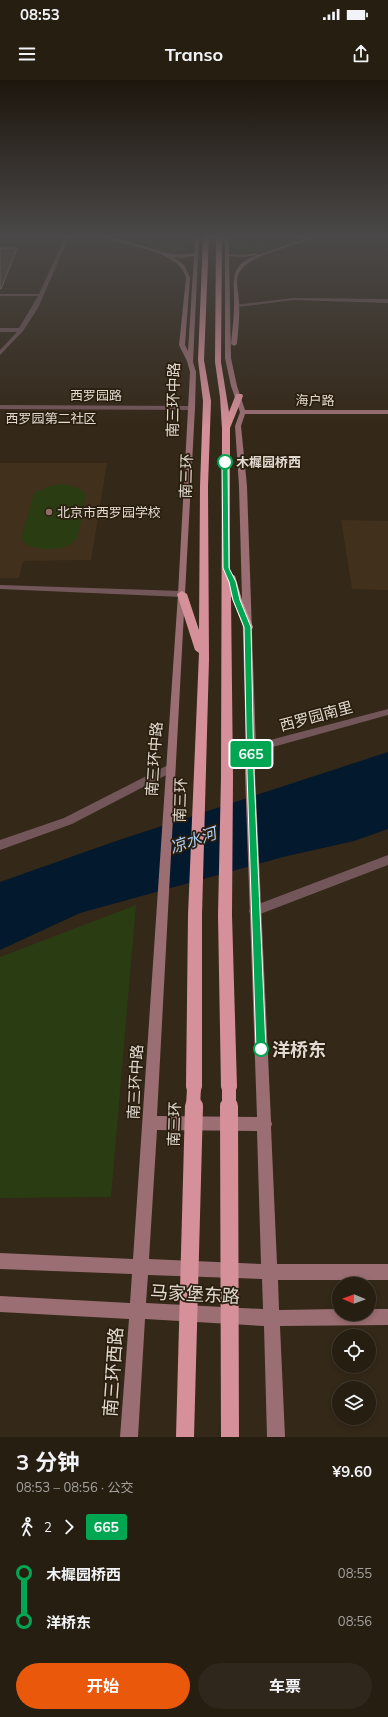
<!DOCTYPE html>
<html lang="zh">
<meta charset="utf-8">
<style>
:root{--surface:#271e12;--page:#2f271b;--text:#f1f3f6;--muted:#a4a29f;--line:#433c32;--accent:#ea580c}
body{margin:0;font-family:Mulish,"Noto Sans SC",sans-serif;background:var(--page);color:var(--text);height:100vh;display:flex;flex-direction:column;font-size:15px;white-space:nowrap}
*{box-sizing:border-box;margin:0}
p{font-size:13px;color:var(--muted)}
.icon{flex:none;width:22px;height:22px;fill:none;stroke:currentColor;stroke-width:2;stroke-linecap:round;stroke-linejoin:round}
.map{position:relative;height:1357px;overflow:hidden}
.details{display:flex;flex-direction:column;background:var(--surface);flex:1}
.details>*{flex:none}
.badge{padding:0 8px;border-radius:3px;font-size:14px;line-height:26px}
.needle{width:26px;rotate:271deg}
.buttons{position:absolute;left:332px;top:1197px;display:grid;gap:8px}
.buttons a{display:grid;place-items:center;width:44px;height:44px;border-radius:50%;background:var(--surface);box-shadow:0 2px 6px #0003,0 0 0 1px var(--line);font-size:20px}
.map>.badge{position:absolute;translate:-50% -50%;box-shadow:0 0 0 2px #fff}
.legs{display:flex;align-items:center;gap:6px;height:44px;padding:0 16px;font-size:13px}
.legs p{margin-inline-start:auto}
.overview{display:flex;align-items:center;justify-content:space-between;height:68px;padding:0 16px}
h1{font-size:22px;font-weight:700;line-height:30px}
.primary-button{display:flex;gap:8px;margin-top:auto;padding:8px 16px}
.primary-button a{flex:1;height:46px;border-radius:24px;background:var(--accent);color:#fff;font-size:16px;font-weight:700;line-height:46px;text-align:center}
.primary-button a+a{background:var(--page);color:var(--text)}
ul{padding:0 16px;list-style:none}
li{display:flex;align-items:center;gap:14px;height:48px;font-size:15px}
li i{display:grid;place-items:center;width:6px;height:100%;margin:0 5px;background:currentColor}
li i::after{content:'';width:10px;height:10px;margin:-5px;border:3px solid;border-radius:50%;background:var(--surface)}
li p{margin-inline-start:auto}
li:first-child i{background:linear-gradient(#0000 50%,currentColor 0)}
li:last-child i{background:linear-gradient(currentColor 50%,#0000 0)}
.status{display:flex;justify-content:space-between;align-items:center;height:28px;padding:0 20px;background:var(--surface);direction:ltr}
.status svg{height:11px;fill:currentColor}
header{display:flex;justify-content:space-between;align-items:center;height:52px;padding:0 16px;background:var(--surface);font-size:18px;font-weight:700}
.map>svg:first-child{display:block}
.built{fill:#41301b}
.green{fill:#2a3c12}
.water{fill:#03192d}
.building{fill:#504232;stroke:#968775}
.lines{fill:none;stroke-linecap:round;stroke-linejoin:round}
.street{fill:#725659;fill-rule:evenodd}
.secondary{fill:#9a6e73;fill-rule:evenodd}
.highway{fill:#d59099;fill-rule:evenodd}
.highway-bridge-far1{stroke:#d59099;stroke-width:14}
.highway-bridge{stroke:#d59099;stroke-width:18}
.line-1{fill:#00a651;stroke:#fff}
.stop-1-dot{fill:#fff;stroke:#00a651;stroke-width:2}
.education-dot{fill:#8d6e63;stroke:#2a1e0f;stroke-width:1.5}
.labels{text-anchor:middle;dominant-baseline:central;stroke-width:3.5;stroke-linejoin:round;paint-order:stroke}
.far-street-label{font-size:13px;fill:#e2dad0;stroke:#2a1e0f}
.far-neighbourhood-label{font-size:13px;fill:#e2dad0;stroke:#2a1e0f}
.far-stop-label{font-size:13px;font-weight:bold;fill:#e2dad0;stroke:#2a1e0f;text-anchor:start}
.far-poi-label{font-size:13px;fill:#e2dad0;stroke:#2a1e0f;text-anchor:start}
.street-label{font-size:15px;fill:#e2dad0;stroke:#2a1e0f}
.water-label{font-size:16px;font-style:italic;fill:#abd1f8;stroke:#2a1e0f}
.near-stop-label{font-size:18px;font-weight:bold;fill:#e2dad0;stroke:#2a1e0f;text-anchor:start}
.near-street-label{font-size:18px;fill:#e2dad0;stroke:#2a1e0f}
</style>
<div class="status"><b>08:53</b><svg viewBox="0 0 49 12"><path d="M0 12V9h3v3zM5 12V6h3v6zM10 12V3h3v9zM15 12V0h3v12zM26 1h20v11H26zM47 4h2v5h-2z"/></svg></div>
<header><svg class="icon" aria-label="menu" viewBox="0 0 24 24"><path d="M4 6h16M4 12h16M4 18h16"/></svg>Transo<svg class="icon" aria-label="share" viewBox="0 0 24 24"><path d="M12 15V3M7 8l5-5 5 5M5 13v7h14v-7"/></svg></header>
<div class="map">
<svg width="388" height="1357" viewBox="0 0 388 1357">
<rect width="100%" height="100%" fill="#342818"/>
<!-- built -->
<path class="built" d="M0,383H107L91,480L23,481L19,498H0Z
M341,440L388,441V510L352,509Z"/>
<!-- green -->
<path class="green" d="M167,157L185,160V172L170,173L133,160L131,158Z
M256,157H288V158L285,161C272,165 246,179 233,172L231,160Z
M63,404L79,408L86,414C83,427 82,444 77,457C70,472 41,471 28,465C26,464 23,461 21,459L34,413L52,405Z
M136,825L111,1117L0,1118V877Z"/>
<!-- water -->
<path class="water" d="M388,672V749L354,761L287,776L80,833L0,870V802L116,761Z"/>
<!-- building -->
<path class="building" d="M0,168H17L1,209H0Z"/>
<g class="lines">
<!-- street -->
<path class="street" d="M65,157H69L38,228L23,251L0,275V270L17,252H0V248H19L38,216H0V214H39Z
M293,218L388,219V223L293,220L237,227L234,225Z
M0,325L192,326L195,328L192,330L0,329Z
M0,505L182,511L186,514L182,517L0,509Z
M388,629V635L251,673L248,672L246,669L248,666L251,665Z
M170,684L174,685L175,688L174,691L72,744L0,770V760L64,738Z
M388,775V785L255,836L251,835L249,831L251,827Z"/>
<!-- secondary -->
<path class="secondary" d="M101,157C134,157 162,180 194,173L195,157H199L193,282L196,292L195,328L157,1036L257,1037L245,693L246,669L239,406L235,346L240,332L231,306L225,278V157H229V174L243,175L256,173L258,175L308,157H315C296,167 239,175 237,200C237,208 239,216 239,224C240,237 238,251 237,264L234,266L231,264C232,251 234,239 234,226C235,202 227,186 257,175L243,177L229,176L231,278L237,306L245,330H388V334H245L241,346L247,406L256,669L255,693L271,1041L272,1044L271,1047L277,1184H388V1200H278L279,1230L339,1229V1234H369V1229H388V1245L280,1246L285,1357H267L264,1246L145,1239L138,1357H120L129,1239L0,1232V1216L130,1223L132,1194L0,1189V1173L133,1179L178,514L190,292L187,281L179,265L186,198C179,169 125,167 101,157ZM194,176L188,271L185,265L190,198L184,185L173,177L182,178ZM157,1050L257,1051L261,1184L149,1179ZM148,1195L262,1199L263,1229L146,1223Z"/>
<!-- highway -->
<path class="highway" d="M203,157H209L204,280L211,321L208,406L209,580L202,835V1007L200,1013L194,1015L188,1013L186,1007L188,835L199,573L195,570L177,514L182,511L187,514L199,550L200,406L203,321L198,280Z
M216,157H222L221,282L229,332L236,314H242L243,316L230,348V493L235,496L242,520L253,547L252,549H244L231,516L233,697L232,835L237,1007L235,1013L229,1015L223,1013L221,1007L218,835L221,697L222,349L220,317L215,282Z"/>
<!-- highway-bridge-far1 -->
<path class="highway-bridge-far1" d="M229,1007V1027
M193,1027L194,1007"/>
<!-- highway-bridge -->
<path class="highway-bridge" d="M229,1026L230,1357
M185,1357L194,1026"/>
</g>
<!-- sky -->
<linearGradient id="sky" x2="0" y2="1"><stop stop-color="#1d160d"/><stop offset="0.45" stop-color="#4a4848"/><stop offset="1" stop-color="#4a4848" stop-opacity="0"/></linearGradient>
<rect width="388" height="347" fill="url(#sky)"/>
<!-- line-1 -->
<path class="line-1" d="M225,380L228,382L229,488L236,502L240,520L251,547L254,693L266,969L265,973L261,974L257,973L256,969L247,693L244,547L233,520L229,502L223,488L222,382Z"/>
<!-- markers -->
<g class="stop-1-dot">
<circle cx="225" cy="382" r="7"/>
<circle cx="261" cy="969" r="7"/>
</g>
<circle class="education-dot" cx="49" cy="432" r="4"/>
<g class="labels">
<!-- far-street labels -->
<g class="far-street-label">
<text x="96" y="315">西罗园路</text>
<text x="315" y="320">海户路</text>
</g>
<!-- far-neighbourhood labels -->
<g class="far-neighbourhood-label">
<text x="51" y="338">西罗园第二社区</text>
</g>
<!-- far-stop labels -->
<g class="far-stop-label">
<text x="236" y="382">木樨园桥西</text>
</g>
<!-- far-poi labels -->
<g class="far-poi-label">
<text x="57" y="432">北京市西罗园学校</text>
</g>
<!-- street labels -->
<g class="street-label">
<text transform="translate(173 320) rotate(-89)">南三环中路</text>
<text transform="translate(186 396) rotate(-88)">南三环</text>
<text transform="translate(316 636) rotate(-15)">西罗园南里</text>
<text transform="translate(154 679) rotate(-86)">南三环中路</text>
<text transform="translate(180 720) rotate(-88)">南三环</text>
<text transform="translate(135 1002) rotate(-87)">南三环中路</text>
<text transform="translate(174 1044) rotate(-88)">南三环</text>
</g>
<!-- water labels -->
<g class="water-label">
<text transform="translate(193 760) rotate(-19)">凉水河</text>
</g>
<!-- near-stop labels -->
<g class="near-stop-label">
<text x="272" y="969">洋桥东</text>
</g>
<!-- near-street labels -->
<g class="near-street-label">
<text transform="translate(195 1214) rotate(3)">马家堡东路</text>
<text transform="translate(113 1292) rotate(-86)">南三环西路</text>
</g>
</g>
</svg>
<div class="buttons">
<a><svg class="needle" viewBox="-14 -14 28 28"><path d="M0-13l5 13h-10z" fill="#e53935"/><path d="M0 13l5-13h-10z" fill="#a4a29f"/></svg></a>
<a><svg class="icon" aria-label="locate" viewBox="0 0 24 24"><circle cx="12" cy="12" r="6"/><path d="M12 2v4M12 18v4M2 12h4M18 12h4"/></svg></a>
<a><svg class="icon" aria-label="layers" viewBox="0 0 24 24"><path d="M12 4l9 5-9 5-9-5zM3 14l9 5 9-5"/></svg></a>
</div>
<b class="badge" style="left:251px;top:674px;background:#00a651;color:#fff">665</b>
</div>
<section class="details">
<div class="overview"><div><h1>3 分钟</h1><p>08:53 – 08:56 · 公交</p></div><b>¥9.60</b></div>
<div class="legs"><svg class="icon" aria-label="walk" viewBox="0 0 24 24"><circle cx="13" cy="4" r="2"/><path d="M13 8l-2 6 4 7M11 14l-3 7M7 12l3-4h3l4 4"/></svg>2<svg class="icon" aria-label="forward" viewBox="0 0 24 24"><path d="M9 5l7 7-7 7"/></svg><b class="badge" style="background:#00a651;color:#fff">665</b></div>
<ul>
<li><i style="color:#00a651"></i><b>木樨园桥西</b><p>08:55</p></li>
<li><i style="color:#00a651"></i><b>洋桥东</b><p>08:56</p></li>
</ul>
<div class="primary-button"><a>开始</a><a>车票</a></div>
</section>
